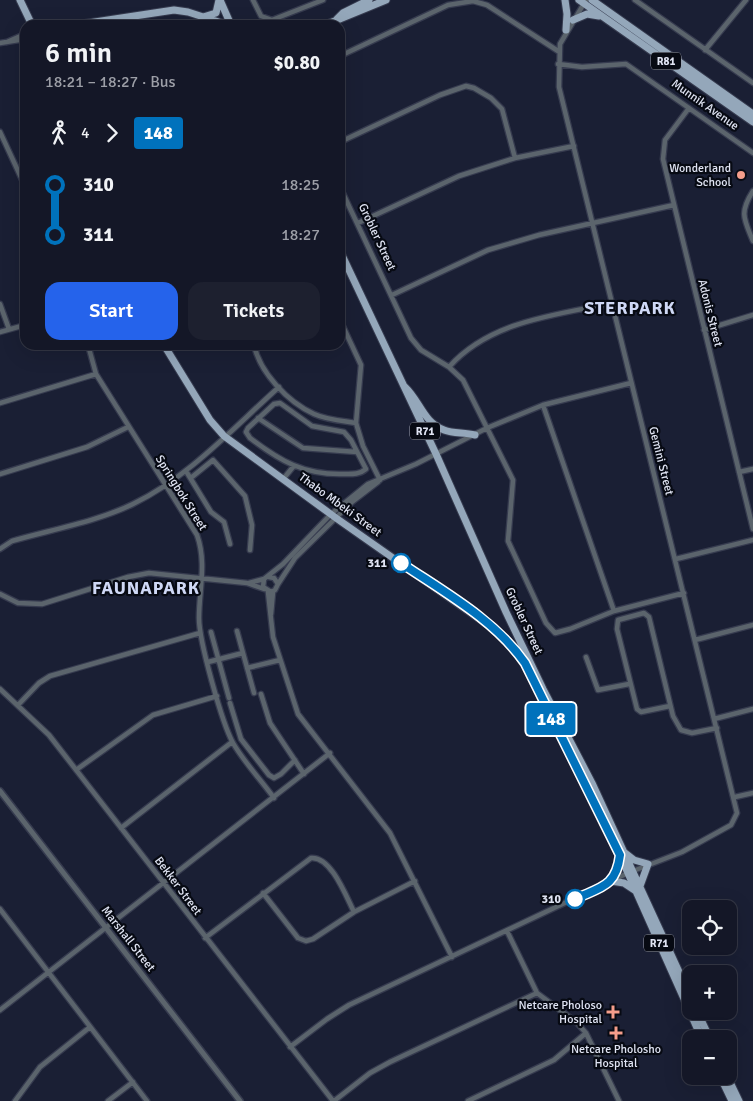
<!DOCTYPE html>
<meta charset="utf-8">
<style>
:root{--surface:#141727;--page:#1d202f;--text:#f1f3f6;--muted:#9d9fa7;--line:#333644;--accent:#2563eb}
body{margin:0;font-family:Signika,sans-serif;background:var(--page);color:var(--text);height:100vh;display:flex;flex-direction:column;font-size:19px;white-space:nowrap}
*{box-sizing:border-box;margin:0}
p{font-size:16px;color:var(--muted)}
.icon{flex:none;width:28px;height:28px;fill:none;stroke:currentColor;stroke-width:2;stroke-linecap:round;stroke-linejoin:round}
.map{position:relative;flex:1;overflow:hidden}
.details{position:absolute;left:20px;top:20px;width:325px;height:330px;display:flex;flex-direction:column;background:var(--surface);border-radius:15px;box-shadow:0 5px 20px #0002,0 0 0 1px var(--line)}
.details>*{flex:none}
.badge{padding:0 10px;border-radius:4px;font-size:18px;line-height:32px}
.controls{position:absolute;left:682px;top:900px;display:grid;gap:10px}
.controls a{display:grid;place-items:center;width:55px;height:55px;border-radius:10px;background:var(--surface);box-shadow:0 5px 20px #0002,0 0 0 1px var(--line);font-size:25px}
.map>.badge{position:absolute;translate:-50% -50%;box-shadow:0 0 0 2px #fff}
.legs{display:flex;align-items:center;gap:8px;height:55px;padding:0 25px;font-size:16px}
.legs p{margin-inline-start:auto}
.summary{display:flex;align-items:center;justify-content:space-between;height:85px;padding:0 25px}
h1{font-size:28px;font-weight:600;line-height:38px}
.button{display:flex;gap:10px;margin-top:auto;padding:10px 25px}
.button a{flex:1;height:58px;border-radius:15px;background:var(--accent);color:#fff;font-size:20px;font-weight:600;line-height:58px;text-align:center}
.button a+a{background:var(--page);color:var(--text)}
ul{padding:0 25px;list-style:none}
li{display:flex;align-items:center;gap:18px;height:50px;font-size:19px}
li i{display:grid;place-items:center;width:8px;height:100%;margin:0 6px;background:currentColor}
li i::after{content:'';width:12px;height:12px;margin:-6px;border:4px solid;border-radius:50%;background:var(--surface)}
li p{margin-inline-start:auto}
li:first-child i{background:linear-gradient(#0000 50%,currentColor 0)}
li:last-child i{background:linear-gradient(currentColor 50%,#0000 0)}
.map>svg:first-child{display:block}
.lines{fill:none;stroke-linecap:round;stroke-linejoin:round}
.minor-casing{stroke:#363b4f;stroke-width:7}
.tertiary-casing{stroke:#363b4f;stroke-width:8}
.primary-casing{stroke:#363b4f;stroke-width:9}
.minor{stroke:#5b646c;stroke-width:4.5}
.tertiary{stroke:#5b646c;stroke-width:5}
.primary{stroke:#94a7ba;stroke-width:7}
.line-1-casing{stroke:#fff;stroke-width:11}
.line-1{stroke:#0072bc;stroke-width:8}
.poi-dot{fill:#f49d8b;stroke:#070a13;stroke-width:2}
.stop-1-dot{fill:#fff;stroke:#0072bc;stroke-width:2.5}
.labels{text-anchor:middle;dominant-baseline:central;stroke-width:4.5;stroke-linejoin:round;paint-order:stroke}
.shield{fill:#070a13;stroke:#9fa3b0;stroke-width:1}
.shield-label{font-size:11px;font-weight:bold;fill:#e0e4f3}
.street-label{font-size:12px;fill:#e0e4f3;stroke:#070a13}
.poi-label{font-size:12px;fill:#e0e4f3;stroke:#070a13;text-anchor:end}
.stop-label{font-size:12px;font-weight:bold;fill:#e0e4f3;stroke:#070a13;text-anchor:end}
.district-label{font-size:18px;font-weight:bold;letter-spacing:1px;fill:#cfd8f5;stroke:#070a13}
</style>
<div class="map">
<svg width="753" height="1101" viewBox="0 0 753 1101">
<rect width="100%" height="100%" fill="#1a1f34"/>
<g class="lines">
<!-- minor casing -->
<g class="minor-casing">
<path id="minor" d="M253,0L261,16L272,20L323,0
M635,0L753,83
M7,42L25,34
M0,43L25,39
M705,50L746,0
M340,56L448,5L473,1L487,5L558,51
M558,64L582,67L626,64L753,153
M689,108L665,140L663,159L753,529
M0,132L25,186
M340,142L440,95L466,86L474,88L491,98L502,109L515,158
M340,187L411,338L421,350L449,367L463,380L513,480L508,541L546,623L555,633L570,629L614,611L684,593
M753,191C739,213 744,219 753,241
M358,223L459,176L515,158L574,146
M392,295L488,250L539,235L674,205
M0,304L9,329
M340,320L361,365L356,423L363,446L380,480
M704,330L753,315
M0,332L25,325
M88,345L96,374L197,535C207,563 199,590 199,618C199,641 222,723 233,743C244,762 261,780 274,798
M254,345C260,373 288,402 314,414C327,420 343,421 356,423
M449,367C490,321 555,315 613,303
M0,403L96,374
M280,403L312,426L344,432L351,440L366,469C359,475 351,474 343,474C304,475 280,461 250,438L246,432L248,428L274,404Z
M543,405L614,611
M258,418L303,448L357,452
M186,471L211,512L224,522L230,544
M739,472L753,469
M0,474L87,447L128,427
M192,477L213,460L245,496L252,525L250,550
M284,478L293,467
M0,549L12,541C50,530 99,521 133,504C190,476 232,429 279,387
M676,559L753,540
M269,577L274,578L278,584L275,590L271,592L263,587L264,579L283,564L331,514L368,484L416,464L487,428L543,405L631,383
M249,583L264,579
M278,584L295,558L352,502L378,482
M268,592L273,637L298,714L390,833L452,957
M0,594L18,603L42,604L128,577L149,573L247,583L264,589
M271,614L273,592
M211,632L229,698
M695,640L753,625
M243,653L254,693
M586,657L598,690L629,684
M208,662L243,653L237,631
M247,668L280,660
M0,689L49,735L333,1101
M261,694L270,723L304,774
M230,703L241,739L269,775L274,778L281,774L295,760
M18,705L39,683L50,676L200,633
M670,706L641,712L637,709L617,629L618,620L644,613L649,617L673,716L681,730L692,733L717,728
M714,719L753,709
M76,770L153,715L217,696
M735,797L753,793
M121,828L232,742
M263,893L298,938L306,941L313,939L354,912L415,881
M0,909L147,1101
M507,931L537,993L576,1022L586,1033L619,1101
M205,938L311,858C331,856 346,896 354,912
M0,1010L330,753
M290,1047L327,1019L349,1005L628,873L682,852L731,825L737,813L559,87L560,44L586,0
M15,1101L40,1067L90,1027
M108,1101L133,1082
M334,1101L370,1073L390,1062L537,993
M468,1101L554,1060L586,1033"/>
</g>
<!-- tertiary casing -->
<g class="tertiary-casing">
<path id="tertiary" d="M0,791L240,1101"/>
</g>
<!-- primary casing -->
<g class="primary-casing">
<path id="primary" d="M20,0L32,25
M220,0L231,25
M565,0L567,14L566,30
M579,0L753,122
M592,0L753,114
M203,17L216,13L219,0
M337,19L343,13L369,0
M573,20L587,14L599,16
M75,25L174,10L188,12L228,25
M325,25L386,0
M340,251L436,454L506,612L543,689L592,783L691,998
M164,345L210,420L224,436L336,518L487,624L508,641L525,663L623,862L702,1039
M405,387C420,401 423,422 444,430C454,434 464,432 475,435
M625,853L634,860L648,864L640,886
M619,856L618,868L611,881L624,883L636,891
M697,1011L710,1039
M720,1076L732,1101
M727,1076L739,1101"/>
</g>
<!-- minor -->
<use href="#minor" class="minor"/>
<!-- tertiary -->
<use href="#tertiary" class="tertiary"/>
<!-- primary -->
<use href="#primary" class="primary"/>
</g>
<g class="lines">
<!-- line-1 casing -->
<g class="line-1-casing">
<path id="line-1" d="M401,563C444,592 495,620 525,663L620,855C616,887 601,887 575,899"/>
</g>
<!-- line-1 -->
<use href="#line-1" class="line-1"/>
</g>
<!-- markers -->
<g class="poi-dot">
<circle cx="741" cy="175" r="5"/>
<path d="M610.5 1004.5h5v5h5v5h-5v5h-5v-5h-5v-5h5z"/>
<path d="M613.5 1025.5h5v5h5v5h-5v5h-5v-5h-5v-5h5z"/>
</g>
<g class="stop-1-dot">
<circle cx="401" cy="563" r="9"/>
<circle cx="575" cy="899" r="9"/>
</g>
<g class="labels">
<!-- shield labels -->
<g class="shield">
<rect x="651" y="52.5" width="30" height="17" rx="4"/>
<rect x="410" y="422.5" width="30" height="17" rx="4"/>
<rect x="644" y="934.5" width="30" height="17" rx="4"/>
</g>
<g class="shield-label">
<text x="666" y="61">R81</text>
<text x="425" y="431">R71</text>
<text x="659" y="943">R71</text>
</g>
<!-- street labels -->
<g class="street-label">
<text transform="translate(705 105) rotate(35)">Munnik Avenue</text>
<text transform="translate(377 237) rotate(65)">Grobler Street</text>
<text transform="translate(710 313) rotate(76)">Adonis Street</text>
<text transform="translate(661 461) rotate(76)">Gemini Street</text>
<text transform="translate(181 493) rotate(58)">Springbok Street</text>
<text transform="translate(340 505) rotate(36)">Thabo Mbeki Street</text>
<text transform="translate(524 621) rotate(65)">Grobler Street</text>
<text transform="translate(178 886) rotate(53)">Bekker Street</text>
<text transform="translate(128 939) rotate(52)">Marshall Street</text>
</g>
<!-- poi labels -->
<g class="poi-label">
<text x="731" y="168">Wonderland<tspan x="731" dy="14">School</tspan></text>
<text x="602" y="1005">Netcare Pholoso<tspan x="602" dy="14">Hospital</tspan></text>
<text x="616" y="1049" text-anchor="middle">Netcare Pholosho<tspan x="616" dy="14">Hospital</tspan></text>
</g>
<!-- stop labels -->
<g class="stop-label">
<text x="387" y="563">311</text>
<text x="561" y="899">310</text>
</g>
<!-- district labels -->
<g class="district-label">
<text x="630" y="308">STERPARK</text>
<text x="146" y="588">FAUNAPARK</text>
</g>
</g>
</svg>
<div class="controls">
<a><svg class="icon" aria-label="locate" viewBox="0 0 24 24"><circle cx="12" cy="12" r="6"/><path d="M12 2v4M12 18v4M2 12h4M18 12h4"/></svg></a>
<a>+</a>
<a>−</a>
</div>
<b class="badge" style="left:551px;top:719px;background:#0072bc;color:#fff">148</b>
<section class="details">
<div class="summary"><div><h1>6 min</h1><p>18:21 – 18:27 · Bus</p></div><b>$0.80</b></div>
<div class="legs"><svg class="icon" aria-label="walk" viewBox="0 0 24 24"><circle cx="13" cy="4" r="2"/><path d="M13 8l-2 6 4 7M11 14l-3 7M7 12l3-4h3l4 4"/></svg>4<svg class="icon" aria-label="forward" viewBox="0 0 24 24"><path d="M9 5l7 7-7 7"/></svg><b class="badge" style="background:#0072bc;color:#fff">148</b></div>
<ul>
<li><i style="color:#0072bc"></i><b>310</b><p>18:25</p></li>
<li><i style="color:#0072bc"></i><b>311</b><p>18:27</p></li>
</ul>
<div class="button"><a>Start</a><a>Tickets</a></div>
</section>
</div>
